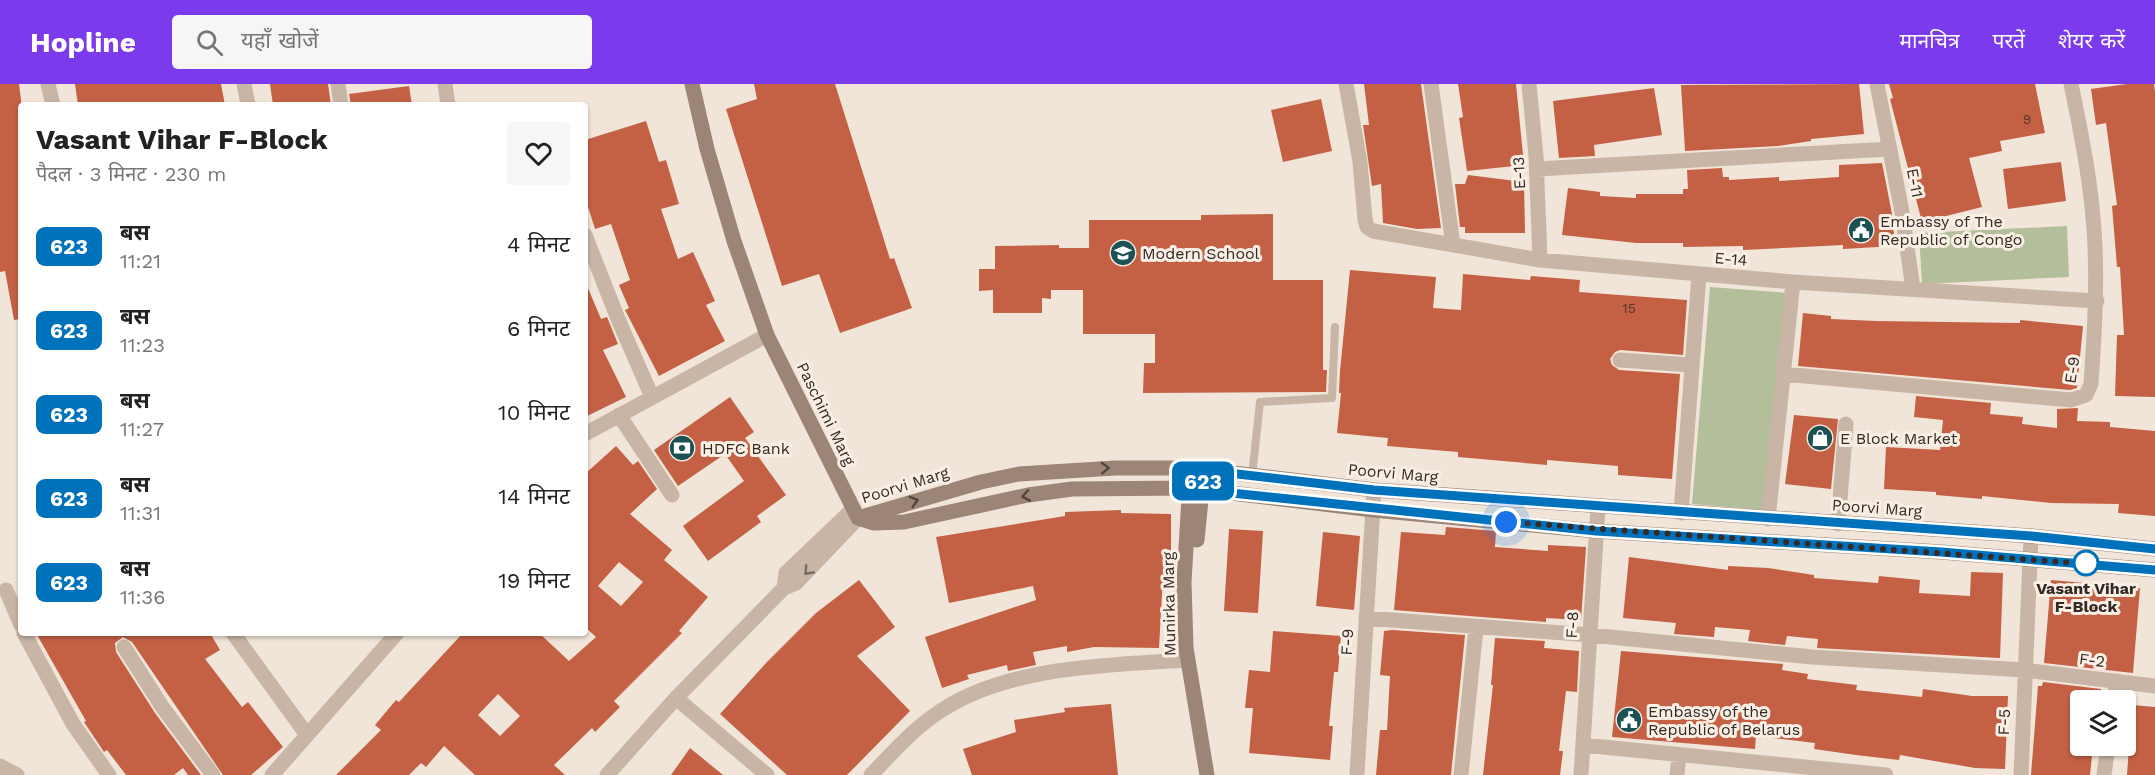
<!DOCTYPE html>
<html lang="hi">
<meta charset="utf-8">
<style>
:root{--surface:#fff;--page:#f6f6f6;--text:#222;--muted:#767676;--accent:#7c3aed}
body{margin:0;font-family:"Work Sans","Noto Sans Devanagari",sans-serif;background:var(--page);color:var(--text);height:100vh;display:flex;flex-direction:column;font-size:22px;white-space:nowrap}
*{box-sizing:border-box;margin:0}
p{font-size:20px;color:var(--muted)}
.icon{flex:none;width:33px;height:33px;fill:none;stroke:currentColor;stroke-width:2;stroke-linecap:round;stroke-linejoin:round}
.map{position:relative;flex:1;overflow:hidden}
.side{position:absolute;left:18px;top:18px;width:570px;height:534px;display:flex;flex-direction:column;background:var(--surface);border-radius:6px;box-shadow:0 2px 4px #0004}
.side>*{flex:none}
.badge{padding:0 12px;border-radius:9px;font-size:21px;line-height:39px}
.controls{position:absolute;left:2070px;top:606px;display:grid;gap:12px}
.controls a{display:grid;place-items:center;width:66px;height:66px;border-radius:6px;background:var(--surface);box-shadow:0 2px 4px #0004;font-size:30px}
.you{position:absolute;width:30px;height:30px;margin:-15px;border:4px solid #fff;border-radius:50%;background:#1a73e8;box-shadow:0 0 0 9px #1a73e833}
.map>.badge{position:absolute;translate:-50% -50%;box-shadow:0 0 0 3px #fff}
.round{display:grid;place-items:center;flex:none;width:63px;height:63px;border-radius:6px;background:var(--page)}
.summary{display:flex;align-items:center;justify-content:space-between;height:102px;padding:0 18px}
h1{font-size:28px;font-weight:700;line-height:45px}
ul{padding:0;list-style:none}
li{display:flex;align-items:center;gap:18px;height:84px;padding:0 18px}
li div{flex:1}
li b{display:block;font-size:22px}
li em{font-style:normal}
li .badge{min-width:66px;font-weight:700;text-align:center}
header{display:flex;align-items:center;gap:36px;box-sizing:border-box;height:84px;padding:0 30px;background:var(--accent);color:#fff}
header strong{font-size:28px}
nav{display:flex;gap:33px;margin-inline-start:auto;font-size:21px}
.search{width:420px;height:54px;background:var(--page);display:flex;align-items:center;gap:15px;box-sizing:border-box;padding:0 21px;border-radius:6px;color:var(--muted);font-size:22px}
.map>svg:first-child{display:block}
.park{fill:#b3bf9a}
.building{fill:#c46044;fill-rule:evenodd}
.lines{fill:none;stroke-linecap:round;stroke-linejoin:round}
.lane{stroke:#c8b5a5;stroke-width:8}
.street{stroke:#c8b5a5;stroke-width:15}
.secondary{stroke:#9c8477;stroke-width:15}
.oneway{stroke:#53453e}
.oneway2{stroke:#77695f}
.line-casing{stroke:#fff;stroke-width:14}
.line{stroke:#0072bc;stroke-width:9}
.walk{stroke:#342a26;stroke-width:6;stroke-dasharray:0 10.8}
.stop-dot{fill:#fff;stroke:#0072bc;stroke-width:3}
.labels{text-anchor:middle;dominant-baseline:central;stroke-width:6;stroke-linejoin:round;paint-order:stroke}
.number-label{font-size:14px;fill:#58382e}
.street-label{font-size:16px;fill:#342a26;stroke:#f9efe5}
.poi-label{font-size:16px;fill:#342a26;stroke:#f9efe5;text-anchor:start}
.stop-label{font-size:16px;font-weight:bold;fill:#342a26;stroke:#f9efe5}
</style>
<header>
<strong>Hopline</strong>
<div class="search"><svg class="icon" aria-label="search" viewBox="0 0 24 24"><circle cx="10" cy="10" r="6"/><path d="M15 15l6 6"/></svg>यहाँ खोजें</div>
<nav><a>मानचित्र</a><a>परतें</a><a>शेयर करें</a></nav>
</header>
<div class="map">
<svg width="2155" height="691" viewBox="0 0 2155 691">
<rect width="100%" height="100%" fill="#f1e5d9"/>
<!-- park -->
<path class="park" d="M2067,142L2069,193L1922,200L1919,149Z
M1710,203L1789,209L1763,426L1692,420Z"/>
<!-- building -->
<path class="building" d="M0,0H19L21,16V235L14,236L5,187L0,188Z
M75,0H221L225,21H78Z
M270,0H328L331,21H273Z
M754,0H835L890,175L894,174L912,224L840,249L819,190L782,202L726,25L757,15Z
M1364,0H1421L1441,144L1417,145L1383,139L1381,100L1372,102L1363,41H1369Z
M1458,0H1516L1524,81L1467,87L1459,34L1463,33Z
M1859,0L1864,50L1811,55V57L1778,62L1685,67L1681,1Z
M1889,0H2035L2045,49L2000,57L2002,67L1969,74L1982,123L1922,138L1890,15L1893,14Z
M2127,0H2154L2155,8V313L2115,312L2117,251H2124L2120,183H2117L2112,122L2117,121L2106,39L2096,41L2091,5Z
M409,2L412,21H351L349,10Z
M1654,4L1662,51L1594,61L1595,72L1559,74L1553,17Z
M1321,15L1332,67L1283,78L1271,26Z
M646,37L659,78L666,76L679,120L661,125L678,175L693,168L715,217L706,221L725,257L659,292L625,226L629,224L619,201L630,196L611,140L595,145L585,113V56Z
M2061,78L2066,117L2008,125L2003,85Z
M1882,79L1892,130L1895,162L1843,165V161L1743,166V162L1683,163V159H1636L1562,151L1568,104L1600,108V112L1636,114V110H1683V105H1688L1687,86L1722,84L1723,93H1729V96L1779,93V97L1839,93V81Z
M1468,91L1524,98L1525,149H1465V143H1460L1455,100H1465Z
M1273,130V196H1323V286H1327L1326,308L1143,309L1144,279H1155V250H1083V206H1051V215L1042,214V229H993V206L979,207V185H995V162L1059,161V164H1089V136H1201V131Z
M1350,186L1436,193L1433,224L1461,226L1463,190L1530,196L1531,192L1580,196L1579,208L1687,216L1683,271L1620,266L1615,268L1610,275L1612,281L1619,286L1680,290L1672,395L1618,391V382L1547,376V381L1458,373V368L1387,362L1388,354L1337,349L1341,309H1339L1340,287Z
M585,197L601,235L607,233L618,260L603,266L626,313L585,333Z
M1803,229L1831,232V235L1876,237L2020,239V236L2083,242L2077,304L2070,306L1798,282Z
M1916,312L1991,319L1990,330L2023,333L2022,340L2057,344V325L2078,324L2077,337L2110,338V343L2155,347V432L2118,429L2119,420L2051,419L1982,412V415L1936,411V408L1884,405L1886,363L1940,366L1943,336L1914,333Z
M730,313L754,348L745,354L786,411L757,432L761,438L708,477L683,442L744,397L725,370L678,402L654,366Z
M1794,331L1838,335L1831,405L1785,400Z
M616,362L633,381L638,377L657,405L630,430L672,466L664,476L708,513L679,547L682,549L614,617L620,623L595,648L592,644L554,681L565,691H475L444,662L426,683L421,679L409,691H336L381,646L375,641L396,616L399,618L463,549H539L569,577L596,553L585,543V390ZM619,478L643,498L621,522L598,502ZM498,610L520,632L500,652L478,631Z
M1121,426V429L1171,430V492H1163L1159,564L1094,563L1067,568V562L1033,568L1036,581L1008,587L1007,581L967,591L969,595L942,604L925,553L1036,516L1033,502L949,519L936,453L1065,432V428Z
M1446,443L1496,447L1495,463L1548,467V461L1586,463L1581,536L1546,534V538L1394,526L1401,448L1445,451Z
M1229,445L1263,447L1258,529L1224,527Z
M1323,448L1360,452L1354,526L1316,522Z
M1629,473L1728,486V482L1768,484L1814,491V494L1878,499L1879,492L1920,496L1919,509L1970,512L1971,488L2003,489L2000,574L1817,564L1818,555L1787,552L1785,561L1748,557L1750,546L1715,543L1714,553L1674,550L1676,539L1623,534Z
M859,496L895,543L857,572L910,627L847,691H787L720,630L767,578L816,529Z
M2051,496L2140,504L2133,589L2044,579Z
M1392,546L1465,551L1451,691H1376L1380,646H1387L1390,592L1380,591L1384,547Z
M1273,547L1341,552L1338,588H1334L1329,642H1333L1330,676L1249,669L1253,624H1245L1249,586L1270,588Z
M36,549H210L220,566L205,575L242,623L248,618L283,663L251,691H223L132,558L123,553L115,559L116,568L155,629L201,691H188L183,684L174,691H126L107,666L104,668L84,638L86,637Z
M1495,554L1545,557L1544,564L1579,567L1577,608L1566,607L1559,667H1563L1560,691H1483L1493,601H1491Z
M1621,567L1783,580L1782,586L1808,590L1807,595L1857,601L1856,606L1922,613L1923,605L1972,612H2008L2005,685L1975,684L1900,671L1899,676L1856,671L1814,665L1815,659L1756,652L1755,665L1612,653Z
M2043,598L2101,605L2100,616H2080V662H2093L2090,691H2031L2038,602H2042Z
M1111,620L1118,691H972L963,665L1016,648L1014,636L1065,628L1064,624Z
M2132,621L2155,623V691H2127Z
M690,664L723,691H671Z"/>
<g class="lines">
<!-- lane -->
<path class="lane" d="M1252,392L1260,318L1332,314L1335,243"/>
<!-- street -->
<path class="street" d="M48,0L53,21
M244,0L248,21
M338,0L341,21
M445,0L448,21
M1346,0L1360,78L1365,135L1367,143L1373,147L1540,176L1793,198L2097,217
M1431,0L1453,161
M1529,0L1536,72L1540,176
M1877,0L1902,128L1913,205
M1537,85L1890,65
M585,151L618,235L652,313
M1620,276L1691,281
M1783,290L2071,316L2086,311L2091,300C2094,255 2097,209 2095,163C2093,108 2082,53 2071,0
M619,331L672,411
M585,350L767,251
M1681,429L1699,191
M1768,435L1793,198
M1838,440L1846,340
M784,504L786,489L853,425
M6,506L21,541
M1366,534L1590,551L1812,573L2024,586L2155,602
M24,549L73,640L109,691
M233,549L307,651
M124,563L163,624L213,691
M676,614L767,691
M2114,616L2117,597
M1583,661L1886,691
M0,682L17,691
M272,691L397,549
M607,691L676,614L784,504L796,499L858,434
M871,691C893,668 915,643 942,626C1009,582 1110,581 1187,576
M1357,691L1374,406
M1461,691L1476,544
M1581,691L1598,424
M1677,691L1679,672
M2021,691L2031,452
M2104,691L2108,662"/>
<!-- secondary -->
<path class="secondary" d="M692,0L707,65L734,157L767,251L858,434
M1190,396L1184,498L1186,564L1207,691
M858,434L981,398L1019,390L1115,384H1192L1374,406L2031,452L2155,465
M858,434L874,439L904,438L1028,411L1072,405L1189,404L1373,426L1596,447L1941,468L2155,486
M1197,456L1203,396"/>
</g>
<!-- one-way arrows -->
<defs><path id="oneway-chevron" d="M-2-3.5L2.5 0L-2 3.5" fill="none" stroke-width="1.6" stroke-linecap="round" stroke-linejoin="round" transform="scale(1.5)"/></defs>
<g class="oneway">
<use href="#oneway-chevron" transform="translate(1105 384) rotate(-2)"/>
<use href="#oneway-chevron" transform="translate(1026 412) rotate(170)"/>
<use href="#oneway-chevron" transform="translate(914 417) rotate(-17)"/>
</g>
<use class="oneway2" href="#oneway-chevron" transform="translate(808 487) rotate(133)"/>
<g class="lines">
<!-- line casing -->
<g class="line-casing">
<path id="line" d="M2155,465L2031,452L1374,406L1203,386L1202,406L1596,447L1941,468L2155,486"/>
</g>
<!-- line -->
<use href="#line" class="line"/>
<!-- walk -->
<path class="walk" d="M1506,438L2090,480L2086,479"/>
</g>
<!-- icons -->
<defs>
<g id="civic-disc" transform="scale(1.35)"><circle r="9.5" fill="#1d5255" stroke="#f9efe5"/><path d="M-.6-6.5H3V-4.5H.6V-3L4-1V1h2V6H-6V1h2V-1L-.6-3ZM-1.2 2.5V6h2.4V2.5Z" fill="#fff"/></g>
<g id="school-disc" transform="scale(1.35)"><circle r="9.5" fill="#1d5255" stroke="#f9efe5"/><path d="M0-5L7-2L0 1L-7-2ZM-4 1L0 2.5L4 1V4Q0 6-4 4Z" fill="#fff"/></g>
<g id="shop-disc" transform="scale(1.35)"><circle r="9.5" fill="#1d5255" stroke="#f9efe5"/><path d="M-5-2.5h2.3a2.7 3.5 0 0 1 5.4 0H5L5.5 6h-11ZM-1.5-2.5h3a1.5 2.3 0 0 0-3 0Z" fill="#fff"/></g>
<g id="bank-disc" transform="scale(1.35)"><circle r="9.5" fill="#1d5255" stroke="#f9efe5"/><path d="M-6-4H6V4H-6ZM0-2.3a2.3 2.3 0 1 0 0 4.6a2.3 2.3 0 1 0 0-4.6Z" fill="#fff"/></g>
</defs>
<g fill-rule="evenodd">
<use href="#civic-disc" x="1861" y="146"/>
<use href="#school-disc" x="1123" y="169"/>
<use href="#shop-disc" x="1820" y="354"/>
<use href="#bank-disc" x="682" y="364"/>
<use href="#civic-disc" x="1629" y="636"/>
</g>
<!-- markers -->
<circle class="stop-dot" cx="2086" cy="479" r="12"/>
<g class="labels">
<!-- number labels -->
<g class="number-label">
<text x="2027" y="35">9</text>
<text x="1629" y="224">15</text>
</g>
<!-- street labels -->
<g class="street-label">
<text transform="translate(1519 89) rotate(-93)">E-13</text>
<text transform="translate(1915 99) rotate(79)">E-11</text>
<text transform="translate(1731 175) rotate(5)">E-14</text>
<text transform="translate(2072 286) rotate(-81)">E-9</text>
<text transform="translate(826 330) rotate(64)">Paschimi Marg</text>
<text transform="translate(1393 389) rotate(5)">Poorvi Marg</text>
<text transform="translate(905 401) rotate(-17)">Poorvi Marg</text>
<text transform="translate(1877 424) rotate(4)">Poorvi Marg</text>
<text transform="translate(1169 520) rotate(-91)">Munirka Marg</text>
<text transform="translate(1572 541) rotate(-87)">F-8</text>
<text transform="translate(1347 558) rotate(-87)">F-9</text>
<text transform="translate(2092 576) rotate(7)">F-2</text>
<text transform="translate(2004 638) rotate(-88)">F-5</text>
</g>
<!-- poi labels -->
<g class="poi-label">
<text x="1880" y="137">Embassy of The<tspan x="1880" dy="18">Republic of Congo</tspan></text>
<text x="1142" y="169">Modern School</text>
<text x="1840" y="354">E Block Market</text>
<text x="702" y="364">HDFC Bank</text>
<text x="1648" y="627">Embassy of the<tspan x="1648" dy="18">Republic of Belarus</tspan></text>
</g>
<!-- stop labels -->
<g class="stop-label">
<text x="2086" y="504">Vasant Vihar<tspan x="2086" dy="18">F-Block</tspan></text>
</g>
</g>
</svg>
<div class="controls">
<a><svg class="icon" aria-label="layers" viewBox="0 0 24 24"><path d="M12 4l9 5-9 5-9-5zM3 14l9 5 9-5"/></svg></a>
</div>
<div class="you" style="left:1506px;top:438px"></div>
<b class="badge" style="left:1203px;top:397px;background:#0072bc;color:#fff">623</b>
<section class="side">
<div class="summary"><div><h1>Vasant Vihar F-Block</h1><p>पैदल · 3 मिनट · 230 m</p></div><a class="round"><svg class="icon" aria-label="heart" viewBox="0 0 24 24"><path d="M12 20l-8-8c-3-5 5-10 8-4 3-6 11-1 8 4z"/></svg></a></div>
<ul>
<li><span class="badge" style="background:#0072bc;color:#fff">623</span><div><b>बस</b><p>11:21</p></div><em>4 मिनट</em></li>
<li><span class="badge" style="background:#0072bc;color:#fff">623</span><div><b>बस</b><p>11:23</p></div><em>6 मिनट</em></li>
<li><span class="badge" style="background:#0072bc;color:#fff">623</span><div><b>बस</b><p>11:27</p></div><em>10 मिनट</em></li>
<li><span class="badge" style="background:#0072bc;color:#fff">623</span><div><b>बस</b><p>11:31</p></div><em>14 मिनट</em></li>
<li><span class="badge" style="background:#0072bc;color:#fff">623</span><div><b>बस</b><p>11:36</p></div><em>19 मिनट</em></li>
</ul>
</section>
</div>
